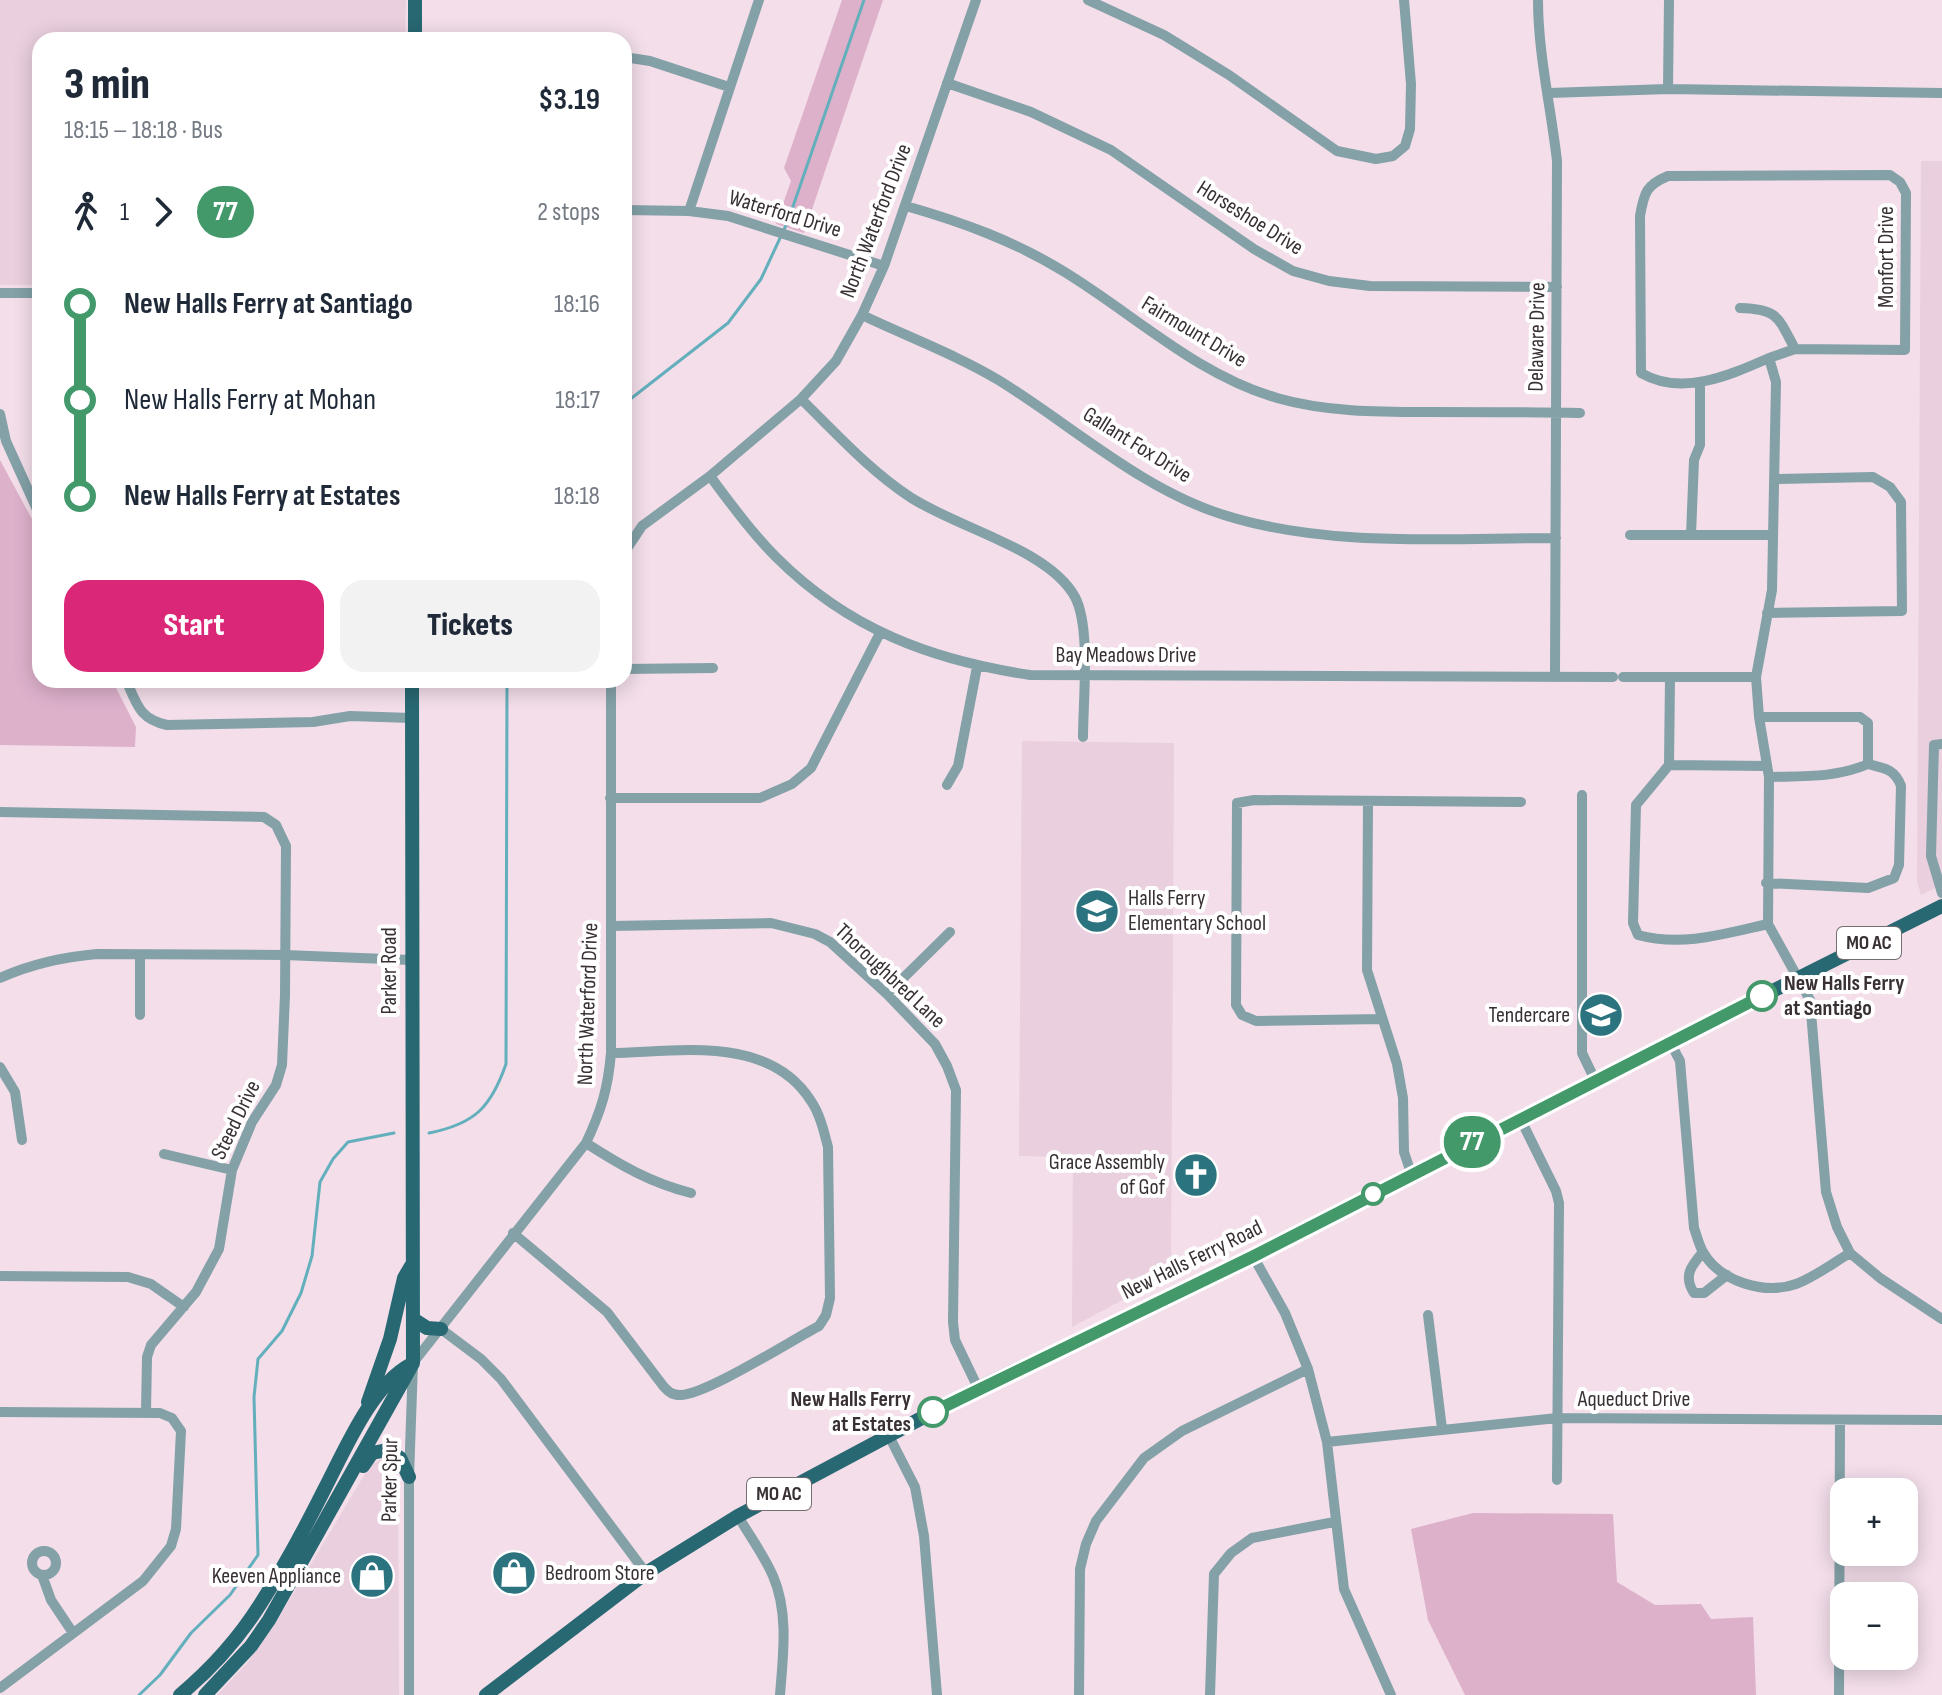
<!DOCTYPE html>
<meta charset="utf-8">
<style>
:root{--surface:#fff;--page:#f2f2f3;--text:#1f2937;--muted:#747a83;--accent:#db2777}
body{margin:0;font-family:"Sofia Sans Condensed",sans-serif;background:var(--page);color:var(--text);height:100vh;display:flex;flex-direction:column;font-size:30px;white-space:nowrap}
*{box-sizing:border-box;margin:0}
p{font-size:26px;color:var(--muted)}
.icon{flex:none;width:44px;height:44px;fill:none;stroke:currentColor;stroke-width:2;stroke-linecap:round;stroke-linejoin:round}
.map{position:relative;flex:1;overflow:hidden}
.sheet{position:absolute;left:32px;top:32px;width:600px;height:656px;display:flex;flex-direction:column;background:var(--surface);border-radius:24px;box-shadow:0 4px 20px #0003}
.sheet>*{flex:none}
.badge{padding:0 16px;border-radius:26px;font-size:28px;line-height:52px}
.tools{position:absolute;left:1830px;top:1478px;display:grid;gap:16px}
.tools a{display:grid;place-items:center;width:88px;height:88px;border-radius:16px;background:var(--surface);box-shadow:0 4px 20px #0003;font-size:40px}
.map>.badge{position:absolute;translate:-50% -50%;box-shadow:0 0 0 4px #fff}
.legs{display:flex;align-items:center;gap:12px;height:88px;padding:0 32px;font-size:26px}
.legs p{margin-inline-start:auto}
.summary{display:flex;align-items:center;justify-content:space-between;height:136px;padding:0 32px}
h1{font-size:44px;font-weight:800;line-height:60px}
.primary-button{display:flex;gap:16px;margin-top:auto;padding:16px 32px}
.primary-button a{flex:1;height:92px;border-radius:24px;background:var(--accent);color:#fff;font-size:32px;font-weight:800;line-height:92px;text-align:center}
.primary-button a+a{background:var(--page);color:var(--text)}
ul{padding:0 32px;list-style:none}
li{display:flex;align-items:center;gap:28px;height:96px;font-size:30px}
li i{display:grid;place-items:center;width:12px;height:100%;margin:0 10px;background:currentColor}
li i::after{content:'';width:20px;height:20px;margin:-10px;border:6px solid;border-radius:50%;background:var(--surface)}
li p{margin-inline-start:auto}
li:first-child i{background:linear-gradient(#0000 50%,currentColor 0)}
li:last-child i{background:linear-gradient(currentColor 50%,#0000 0)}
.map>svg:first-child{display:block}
.built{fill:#eacfdf}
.green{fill:#deb1cb}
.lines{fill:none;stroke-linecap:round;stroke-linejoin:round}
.stream{stroke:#63afbc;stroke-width:3}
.minor{stroke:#83a1a7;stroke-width:10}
.major{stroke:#286872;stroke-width:14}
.line-1-casing{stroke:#fff;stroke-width:18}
.line-1{stroke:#44996b;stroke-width:12}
.stop-1-dot{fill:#fff;stroke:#44996b;stroke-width:4}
.labels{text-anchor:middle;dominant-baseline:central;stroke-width:8;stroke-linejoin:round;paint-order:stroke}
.shield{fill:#fff;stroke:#746e71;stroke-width:2}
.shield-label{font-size:20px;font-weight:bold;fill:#383034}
.street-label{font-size:22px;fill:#383034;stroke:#fff}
.poi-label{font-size:22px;fill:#383034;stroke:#fff;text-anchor:end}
.stop-label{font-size:22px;font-weight:bold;fill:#383034;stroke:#fff;text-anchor:start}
</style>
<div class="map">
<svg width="1942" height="1695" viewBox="0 0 1942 1695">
<rect width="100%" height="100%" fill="#f3deea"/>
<!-- built -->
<path class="built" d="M0,0H406L405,40H40V285H0Z
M1921,161H1942V885L1921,895L1917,881Z
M1022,741L1174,743L1171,1274L1072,1327L1073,1157L1019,1156Z
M382,1459L390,1460L395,1466L398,1479L399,1695H217L247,1663L272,1629L366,1472L374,1463Z"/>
<!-- green -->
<path class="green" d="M842,0H883L804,233L776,224L791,181L784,168Z
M0,460L40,534V680H112L136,727L135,747L0,745Z
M1473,1513L1613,1514L1617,1582L1655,1605L1701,1604L1711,1619L1753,1617L1756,1695H1465L1428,1620L1411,1529Z"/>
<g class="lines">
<!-- stream -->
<path class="stream" d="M624,404L728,323L761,279L788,221L864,0
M429,1133C475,1124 491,1107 506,1064L507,680
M139,1695L160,1675L191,1633L230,1595L258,1555L254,1397L258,1359L282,1331L301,1293L312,1256L320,1182L333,1159L348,1142L394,1133"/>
<!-- minor -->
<path class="minor" d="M1088,0L1164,35L1229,75L1337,151L1376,159L1393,156L1405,146L1410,129L1411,84L1404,0
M1538,0C1538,53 1551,108 1557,161L1555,675
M624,57L650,61L729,87
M947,83L1031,112L1111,150L1254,249L1293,271L1329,281L1370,286L1557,287
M1668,89L1669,0
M1549,93L1668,89L1942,93
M906,206C962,222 1014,241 1063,271C1134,314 1195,374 1277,398C1326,412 1377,412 1427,412C1478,412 1529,412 1580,413
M624,210L689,211L728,216L884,266
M689,211L759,0
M0,293H40
M1740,308C1778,309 1778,317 1795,349L1905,350L1906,193L1900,182L1890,175L1668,176C1646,185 1644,193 1640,216L1641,373C1682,397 1730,375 1769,358
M862,315C906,336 959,356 1000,381C1071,425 1143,490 1224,515C1328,548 1447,538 1556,538
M1795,349L1769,358L1776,382L1772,590L1756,677L1759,717L1769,777L1768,924L1810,1000L1826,1192L1837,1227L1850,1253L1880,1278L1942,1319
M801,399C836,433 869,470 910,497C957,528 1049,549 1075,597C1091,627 1083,701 1083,737
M0,414L6,441L40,516
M710,476C731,504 752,533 776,557C848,629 931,660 1030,675L1613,677
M1630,535H1773
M1691,535L1694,460L1700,445V384
M624,553L642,526L710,476L801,399L836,361L862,315L884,266L976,0
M1767,613L1902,611L1901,502L1890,487L1873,477L1774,479
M624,669L713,668
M1623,677H1756
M1670,678L1669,765L1636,805L1633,923L1638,935C1682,947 1724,934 1768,924
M126,680C137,704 139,719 167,725L313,722L350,716L412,718
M1759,717H1860L1868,723V764C1884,768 1895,769 1901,786L1899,865L1894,878L1868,888L1766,883
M1942,744L1934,745L1931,856L1942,893
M1669,765L1767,766
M1769,777C1803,776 1836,778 1868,764
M947,785L958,766L977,667
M1582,795V1053L1595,1080
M610,798H760L792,784L811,768L880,633
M1368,803L1367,970L1397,1064L1403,1098L1404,1152L1411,1173
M0,812L264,817L276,825L286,846L285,995L282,1065L276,1085L252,1122L232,1170L219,1249L196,1292L151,1345L147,1357L146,1412
M611,926L771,923L815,934L830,942L887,994L935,1044L947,1066L956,1090L953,1322L955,1340L978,1388
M0,978C31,964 63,957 97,954L285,955L411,960
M887,994L950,932
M140,1015V955
M1382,1019L1256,1021L1242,1015L1236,1005L1237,803L1254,800L1521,802
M1670,1042L1680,1061L1694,1228C1697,1236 1699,1245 1703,1252C1720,1282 1765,1295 1796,1284C1815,1277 1833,1263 1850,1253
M0,1067L15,1092L22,1140
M1520,1118L1556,1191L1559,1203L1557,1480
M586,1143C620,1165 651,1183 691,1193
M164,1154L232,1170
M513,1233L607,1312L664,1387C669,1392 672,1395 680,1395C704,1396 792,1340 819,1326L826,1315L830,1298L828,1147C824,1132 820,1114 811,1101C769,1034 677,1052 611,1053
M1703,1252C1691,1266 1683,1276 1694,1293H1704L1727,1275
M1253,1256L1285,1313L1308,1369L1327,1442L1344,1589L1391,1695
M0,1276L128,1277L151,1284L184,1307
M1428,1315L1442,1429
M441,1329L481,1359L501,1379L646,1573
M0,1412L160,1413L172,1418L181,1431L176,1529L171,1546L143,1581L0,1688
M889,1436L915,1487L924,1536L937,1695
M1327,1442L1557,1418L1942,1420
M738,1516C749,1535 764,1555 773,1576C789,1613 783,1656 780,1695
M32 1563a12 12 0 1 1 24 0a12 12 0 1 1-24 0Z
M42,1575L51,1600L73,1633
M409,1695V1477L413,1363L586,1143C601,1111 608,1089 611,1053V680
M1079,1695L1080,1569L1086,1544L1096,1521L1144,1458L1182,1431L1308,1369
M1210,1695L1214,1574L1231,1553L1252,1538L1334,1522
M1839,1695L1840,1420"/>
<!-- major -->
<path class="major" d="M415,40V0
M413,1319L427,1328L441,1329
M368,1402L390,1339L404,1278L411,1266
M363,1466L372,1453L387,1450L400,1458L409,1477
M180,1695C211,1669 239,1638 261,1603C284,1567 305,1528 324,1490C344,1452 371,1386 410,1365
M205,1695L251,1646L269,1620L413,1363L412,680
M486,1695L646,1573L738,1516L978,1388L1254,1256L1595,1080L1942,906"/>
</g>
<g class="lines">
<!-- line-1 casing -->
<g class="line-1-casing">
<path id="line-1" d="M933,1412L1254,1256L1762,996"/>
</g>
<!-- line-1 -->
<use href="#line-1" class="line-1"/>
</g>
<!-- icons -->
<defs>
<g id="school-disc" transform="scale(2.3)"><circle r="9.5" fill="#2b737e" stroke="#fff"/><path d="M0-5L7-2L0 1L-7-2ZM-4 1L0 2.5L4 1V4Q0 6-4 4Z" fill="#fff"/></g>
<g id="church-disc" transform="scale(2.3)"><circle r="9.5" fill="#2b737e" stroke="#fff"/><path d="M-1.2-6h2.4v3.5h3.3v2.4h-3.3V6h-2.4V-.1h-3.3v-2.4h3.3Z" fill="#fff"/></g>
<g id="shop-disc" transform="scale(2.3)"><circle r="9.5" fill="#2b737e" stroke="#fff"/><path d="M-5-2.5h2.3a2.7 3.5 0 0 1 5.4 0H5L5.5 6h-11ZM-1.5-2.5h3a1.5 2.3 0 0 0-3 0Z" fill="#fff"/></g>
</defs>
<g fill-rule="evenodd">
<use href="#school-disc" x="1097" y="911"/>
<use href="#school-disc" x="1601" y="1015"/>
<use href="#church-disc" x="1196" y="1175"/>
<use href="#shop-disc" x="514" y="1573"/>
<use href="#shop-disc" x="372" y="1576"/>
</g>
<!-- markers -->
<g class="stop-1-dot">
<circle cx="1762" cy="996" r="14"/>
<circle cx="1373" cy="1194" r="10"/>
<circle cx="933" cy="1412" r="14"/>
</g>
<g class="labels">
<!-- shield labels -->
<g class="shield">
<rect x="1837" y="927" width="64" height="32" rx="6"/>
<rect x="747" y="1478" width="64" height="32" rx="6"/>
</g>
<g class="shield-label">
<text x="1869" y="943">MO AC</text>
<text x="779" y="1494">MO AC</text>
</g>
<!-- street labels -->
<g class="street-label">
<text transform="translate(785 214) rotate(17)">Waterford Drive</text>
<text transform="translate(1250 218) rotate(32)">Horseshoe Drive</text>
<text transform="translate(876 221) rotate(-69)">North Waterford Drive</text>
<text transform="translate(1886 257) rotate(-90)">Monfort Drive</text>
<text transform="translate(1194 332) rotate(31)">Fairmount Drive</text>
<text transform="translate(1537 337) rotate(-89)">Delaware Drive</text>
<text transform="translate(1137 445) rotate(32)">Gallant Fox Drive</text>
<text x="1126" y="655">Bay Meadows Drive</text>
<text transform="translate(389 971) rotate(-90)">Parker Road</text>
<text transform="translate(890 976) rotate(43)">Thoroughbred Lane</text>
<text transform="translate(588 1004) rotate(-88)">North Waterford Drive</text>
<text transform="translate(236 1120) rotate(-64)">Steed Drive</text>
<text transform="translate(1192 1260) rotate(-26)">New Halls Ferry Road</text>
<text x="1634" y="1399">Aqueduct Drive</text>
<text transform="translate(390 1480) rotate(-89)">Parker Spur</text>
</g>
<!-- poi labels -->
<g class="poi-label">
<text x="1128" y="898" text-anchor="start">Halls Ferry<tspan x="1128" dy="25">Elementary School</tspan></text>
<text x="1570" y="1015">Tendercare</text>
<text x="1165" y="1162">Grace Assembly<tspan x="1165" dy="25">of Gof</tspan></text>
<text x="545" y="1573" text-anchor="start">Bedroom Store</text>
<text x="341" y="1576">Keeven Appliance</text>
</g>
<!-- stop labels -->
<g class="stop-label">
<text x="1784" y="983">New Halls Ferry<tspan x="1784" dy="25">at Santiago</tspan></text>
<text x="911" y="1399" text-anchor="end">New Halls Ferry<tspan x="911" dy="25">at Estates</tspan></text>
</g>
</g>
</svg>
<div class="tools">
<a>+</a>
<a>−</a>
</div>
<b class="badge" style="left:1472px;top:1142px;background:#44996b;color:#fff">77</b>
<section class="sheet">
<div class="summary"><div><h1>3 min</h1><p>18:15 – 18:18 · Bus</p></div><b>$3.19</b></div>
<div class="legs"><svg class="icon" aria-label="walk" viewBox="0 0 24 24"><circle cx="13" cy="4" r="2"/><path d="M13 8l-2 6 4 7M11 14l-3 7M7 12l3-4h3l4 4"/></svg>1<svg class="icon" aria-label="forward" viewBox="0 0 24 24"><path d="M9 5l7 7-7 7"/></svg><b class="badge" style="background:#44996b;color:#fff">77</b><p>2 stops</p></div>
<ul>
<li><i style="color:#44996b"></i><b>New Halls Ferry at Santiago</b><p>18:16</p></li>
<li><i style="color:#44996b"></i><span>New Halls Ferry at Mohan</span><p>18:17</p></li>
<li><i style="color:#44996b"></i><b>New Halls Ferry at Estates</b><p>18:18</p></li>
</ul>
<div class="primary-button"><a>Start</a><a>Tickets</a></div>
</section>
</div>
